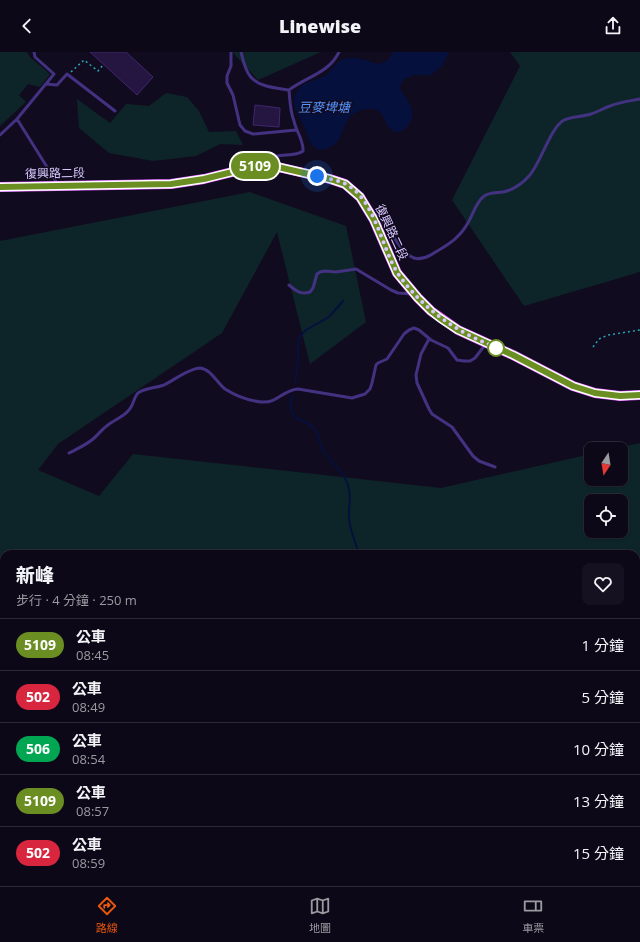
<!DOCTYPE html>
<html lang="zh-TW">
<meta charset="utf-8">
<style>
:root{--surface:#0d0817;--page:#161120;--text:#f1f3f6;--muted:#9a9aa1;--line:#2d2936;--accent:#ea580c}
body{margin:0;font-family:"Open Sans","Noto Sans TC",sans-serif;background:var(--page);color:var(--text);height:100vh;display:flex;flex-direction:column;font-size:15px;white-space:nowrap}
*{box-sizing:border-box;margin:0}
p{font-size:13px;color:var(--muted)}
.icon{flex:none;width:22px;height:22px;fill:none;stroke:currentColor;stroke-width:2;stroke-linecap:round;stroke-linejoin:round}
.map{position:relative;flex:1;overflow:hidden}
.panel{position:absolute;left:0px;top:498px;width:640px;height:336px;display:flex;flex-direction:column;background:var(--surface);border-radius:12px 12px 0 0;box-shadow:0 1px 3px #0004,0 0 0 1px var(--line)}
.panel>*{flex:none}
.badge{padding:0 8px;border-radius:13px;font-size:14px;line-height:26px}
.needle{width:26px;rotate:192deg}
.buttons{position:absolute;left:584px;top:390px;display:grid;gap:8px}
.buttons a{display:grid;place-items:center;width:44px;height:44px;border-radius:8px;background:var(--surface);box-shadow:0 1px 3px #0004,0 0 0 1px var(--line);font-size:20px}
.you{position:absolute;width:20px;height:20px;margin:-10px;border:3px solid #fff;border-radius:50%;background:#1a73e8;box-shadow:0 0 0 6px #1a73e833}
.map>.badge{position:absolute;translate:-50% -50%;box-shadow:0 0 0 2px #fff}
.round{display:grid;place-items:center;flex:none;width:42px;height:42px;border-radius:8px;background:var(--page)}
.head{display:flex;align-items:center;justify-content:space-between;height:68px;padding:0 16px}
h1{font-size:19px;font-weight:800;line-height:30px}
ul{padding:0;list-style:none}
li{display:flex;align-items:center;gap:12px;height:52px;padding:0 16px;border-top:1px solid var(--line)}
li div{flex:1}
li b{display:block;font-size:15px}
li em{font-style:normal}
li .badge{min-width:44px;font-weight:700;text-align:center}
header{display:flex;justify-content:space-between;align-items:center;height:52px;padding:0 16px;background:var(--surface);font-size:18px;font-weight:800}
.menu{display:flex;justify-content:space-around;align-items:center;height:56px;border-top:1px solid var(--line);background:var(--surface);font-size:11px;color:var(--muted)}
.menu a{display:grid;justify-items:center;gap:2px}
.menu .current{color:var(--accent)}
.map>svg:first-child{display:block}
.green{fill:#0d2529;fill-rule:evenodd}
.water{fill:#05103d}
.lines{fill:none;stroke-linecap:round;stroke-linejoin:round}
.stream{stroke:#05103d;stroke-width:2}
.building{fill:#251541;stroke:#40266f}
.path{stroke:#24a7b7;stroke-width:1.5;stroke-dasharray:2 3;stroke-linecap:butt}
.service{stroke:#423281;stroke-width:3}
.minor{stroke:#423281;stroke-width:6}
.primary{stroke:#db4fff;stroke-width:10}
.line-casing{stroke:#fff;stroke-width:9}
.line{stroke:#6b8e23;stroke-width:6}
.walk{stroke:#d8c8ff;stroke-width:4;stroke-dasharray:0 7.2}
.stop-dot{fill:#fff;stroke:#6b8e23;stroke-width:2}
.labels{text-anchor:middle;dominant-baseline:central;stroke-width:3;stroke-linejoin:round;paint-order:stroke}
.street-label{font-size:12px;fill:#d8c8ff;stroke:#110b1f}
.water-label{font-size:13px;font-style:italic;fill:#5694ff;stroke:#110b1f}
</style>
<header><svg class="icon" aria-label="back" viewBox="0 0 24 24"><path d="M15 5l-7 7 7 7"/></svg>Linewise<svg class="icon" aria-label="share" viewBox="0 0 24 24"><path d="M12 15V3M7 8l5-5 5 5M5 13v7h14v-7"/></svg></header>
<div class="map">
<svg width="640" height="834" viewBox="0 0 640 834">
<rect width="100%" height="100%" fill="#110b1f"/>
<!-- green -->
<path class="green" d="M0,0H27L30,5L50,22L40,35L28,32L19,43L26,50L0,74Z
M232,0H321L258,28Z
M510,0H640V220L524,254L452,148L520,14Z
M166,41L187,45L199,59L209,80L236,79L243,93L220,92L196,104L153,109L109,101L79,76L77,47L110,71L126,52L149,54Z
M250,140L346,174L366,270L310,312L277,180L222,281L58,392L38,418L99,444L133,402L441,436L591,402V427H621V397H612L640,391V834H154L151,830H636V502H4V625L0,620V189ZM591,449H621V479H591Z
M0,796L4,799V830H48L54,834H0Z"/>
<!-- water -->
<path class="water" d="M393,0H448V2L442,14L431,23H414L403,28L400,36C408,51 420,60 406,76C403,79 399,81 395,80C382,76 388,55 367,57C363,57 356,60 353,62C343,70 344,81 338,89C334,94 323,100 317,97C310,94 307,83 305,76C301,68 294,58 294,48C295,43 297,37 301,34C308,29 318,28 326,23C332,18 335,10 344,7C356,3 367,9 379,12L388,8Z"/>
<g class="lines">
<!-- stream -->
<path class="stream" d="M295,331L298,307V291L300,284L306,278L329,265L343,249
M292,343C286,375 307,363 316,379C320,385 319,393 323,399C331,410 344,420 348,433C352,445 348,455 349,467C350,479 356,491 359,502
M636,531L640,533"/>
</g>
<!-- building -->
<path class="building" d="M90,0H126L153,25L137,43Z
M255,53L280,56L279,75L253,73Z"/>
<g class="lines">
<!-- path -->
<path class="path" d="M71,20L84,8L98,19L104,12
M593,295L599,287L608,283L640,278
M636,524L640,526"/>
<!-- service -->
<path class="service" d="M231,0V14L227,24V31L233,43L240,73L245,79L253,82L296,78
M241,0C243,8 245,18 250,24C258,35 277,36 289,38C306,25 329,21 339,0
M46,32L57,33L67,22L115,59
M17,67L57,131
M0,83L17,67L54,22L35,5L34,0
M267,110C277,98 292,107 303,99C304,89 296,79 294,69C290,59 290,49 289,38
M372,158C389,169 396,199 414,206C421,208 428,205 434,201C449,192 460,186 469,169C473,162 476,151 483,145C488,140 496,141 503,140C512,138 522,132 529,124C541,111 550,76 564,68C572,64 582,65 591,62C598,60 604,56 610,54C620,50 630,49 640,47
M289,233C296,239 301,243 310,240L313,236L317,222L320,220L325,219L336,220L356,217L391,238L398,241L413,242
M429,287L421,302L416,323L417,331L429,357L432,362L452,375L473,404L479,409L495,415
M69,401C77,397 86,393 93,387C98,383 102,377 108,373C114,368 123,365 128,359C134,354 133,346 138,341C145,336 156,336 164,333C174,328 190,316 200,316C211,317 217,331 225,337C236,344 250,349 262,350C278,351 283,338 298,337L352,346L365,342L370,337L372,331L376,313L378,311L387,307L404,282L409,278L414,276L419,278L431,288L448,296L457,308L464,309H470L475,306L485,293
M88,830L89,834
M97,830V834"/>
<!-- minor -->
<path class="minor" d="M0,657L4,658
M185,830V834"/>
<!-- primary -->
<path class="primary" d="M0,135L171,132L204,127L265,112L330,127L345,132L360,145L374,168L397,221L418,246L431,259L458,278L513,303L573,334L595,341L620,344L640,343"/>
</g>
<g class="lines">
<!-- line casing -->
<g class="line-casing">
<path id="line" d="M0,135L171,132L204,127L265,112L330,127L345,132L360,145L374,168L397,221L418,246L431,259L440,266L458,278L513,303L573,334L595,341L620,344L640,343"/>
</g>
<!-- line -->
<use href="#line" class="line"/>
<!-- walk -->
<path class="walk" d="M317,124C326,126 337,128 346,132C375,148 381,194 397,220C400,225 404,230 408,235C435,266 462,282 500,297L496,296"/>
</g>
<!-- markers -->
<circle class="stop-dot" cx="496" cy="296" r="8"/>
<g class="labels">
<!-- street labels -->
<g class="street-label">
<text transform="translate(55 121) rotate(-1)">復興路二段</text>
<text transform="translate(392 180) rotate(65)">復興路二段</text>
</g>
<!-- water labels -->
<g class="water-label">
<text x="324" y="55">豆麥埤塘</text>
</g>
</g>
</svg>
<div class="buttons">
<a><svg class="needle" viewBox="-14 -14 28 28"><path d="M0-13l5 13h-10z" fill="#e53935"/><path d="M0 13l5-13h-10z" fill="#9a9aa1"/></svg></a>
<a><svg class="icon" aria-label="locate" viewBox="0 0 24 24"><circle cx="12" cy="12" r="6"/><path d="M12 2v4M12 18v4M2 12h4M18 12h4"/></svg></a>
</div>
<div class="you" style="left:317px;top:124px"></div>
<b class="badge" style="left:255px;top:114px;background:#6b8e23;color:#fff">5109</b>
<section class="panel">
<div class="head"><div><h1>新峰</h1><p>步行 · 4 分鐘 · 250 m</p></div><a class="round"><svg class="icon" aria-label="heart" viewBox="0 0 24 24"><path d="M12 20l-8-8c-3-5 5-10 8-4 3-6 11-1 8 4z"/></svg></a></div>
<ul>
<li><span class="badge" style="background:#6b8e23;color:#fff">5109</span><div><b>公車</b><p>08:45</p></div><em>1 分鐘</em></li>
<li><span class="badge" style="background:#d7263d;color:#fff">502</span><div><b>公車</b><p>08:49</p></div><em>5 分鐘</em></li>
<li><span class="badge" style="background:#00a651;color:#fff">506</span><div><b>公車</b><p>08:54</p></div><em>10 分鐘</em></li>
<li><span class="badge" style="background:#6b8e23;color:#fff">5109</span><div><b>公車</b><p>08:57</p></div><em>13 分鐘</em></li>
<li><span class="badge" style="background:#d7263d;color:#fff">502</span><div><b>公車</b><p>08:59</p></div><em>15 分鐘</em></li>
</ul>
</section>
</div>
<nav class="menu">
<a class="current"><svg class="icon" aria-label="directions" viewBox="0 0 24 24"><path d="M12 3l9 9-9 9-9-9zM9 14v-3h6M13 9l2 2-2 2"/></svg>路線</a>
<a><svg class="icon" aria-label="map" viewBox="0 0 24 24"><path d="M3 6l6-2 6 2 6-2v14l-6 2-6-2-6 2zM9 4v14M15 6v14"/></svg>地圖</a>
<a><svg class="icon" aria-label="tickets" viewBox="0 0 24 24"><path d="M3 7h18v10H3zM15 7v10"/></svg>車票</a>
</nav>
